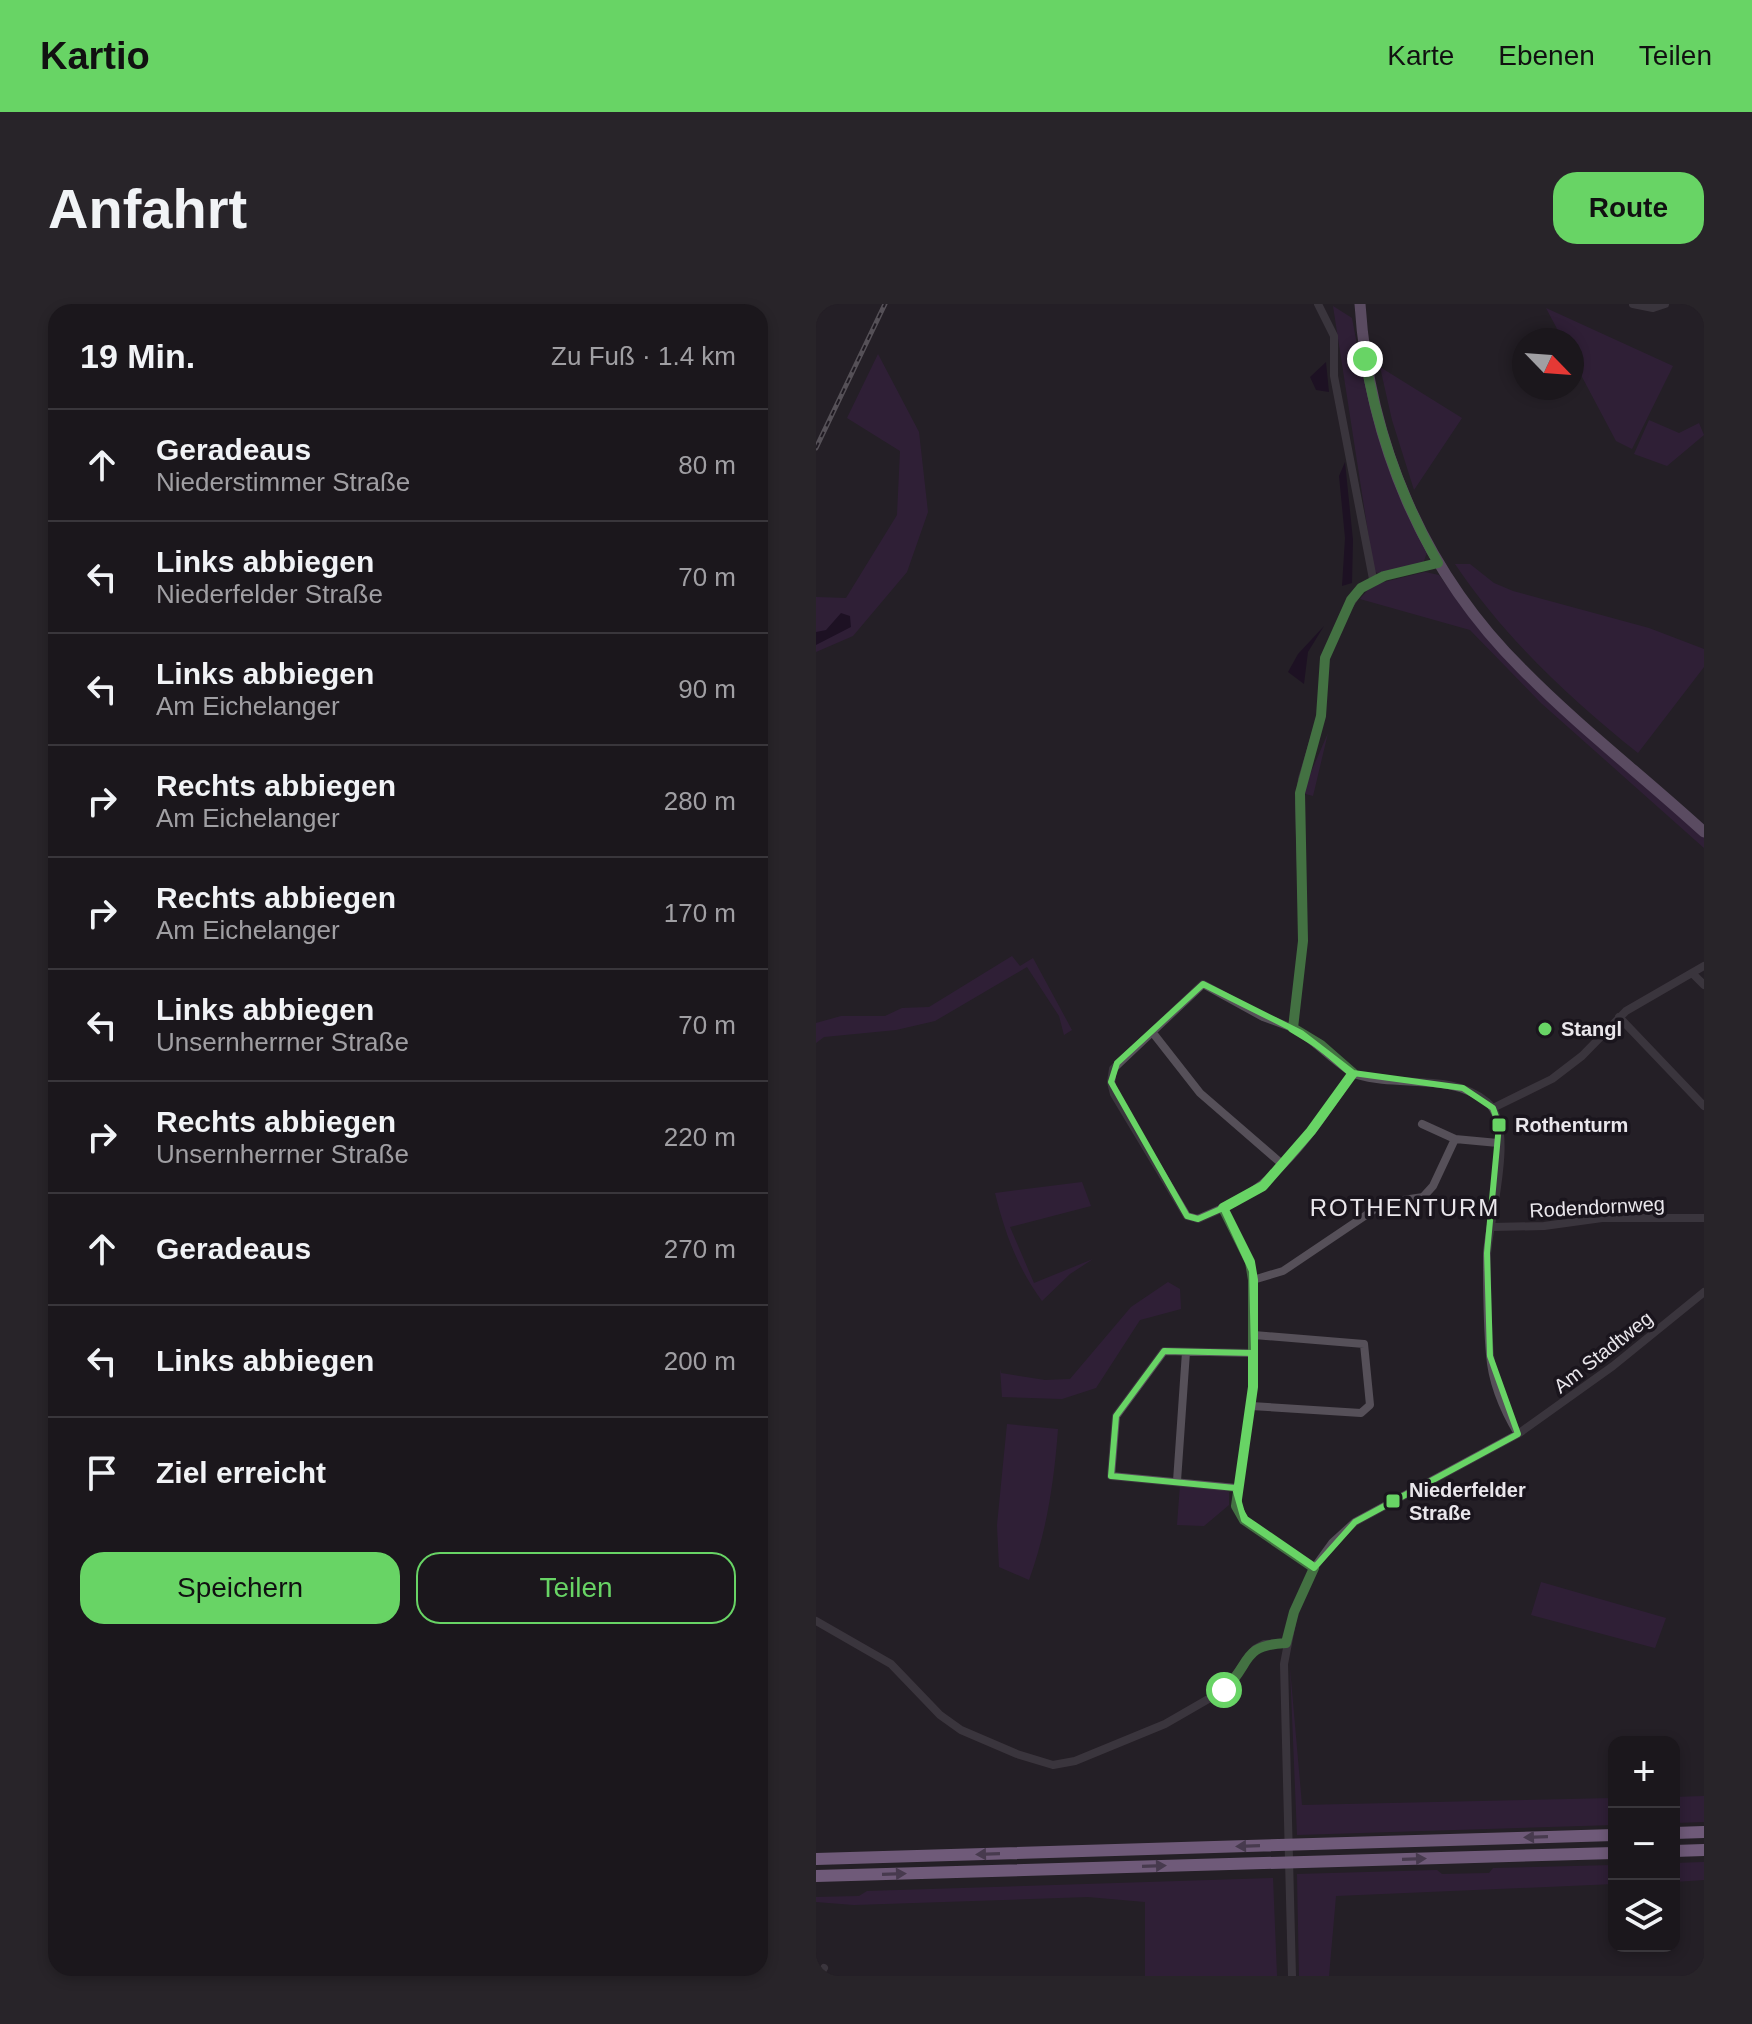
<!DOCTYPE html>
<html lang="de">
<head>
<meta charset="utf-8">
<style>
  :root { --surface:#1b171c; --page:#282429; --text:#f1f3f6; --muted:#a09fa3; --line:#39363b; --accent:#68d465 }
  body { margin:0; font-family:Arial,sans-serif; background:var(--page); color:var(--text) }
  .controls { position:absolute; right:24px; bottom:24px; display:grid; overflow:hidden; border-radius:16px; box-shadow:0 4px 12px #0003 }
  .controls button { width:72px; height:72px; display:grid; place-items:center; padding:0; border:0; border-bottom:2px solid var(--line); background:var(--surface); color:var(--text); font:40px sans-serif }
  .compass { position:absolute; left:696px; top:24px; width:72px; height:72px; border-radius:50%; background:var(--surface); box-shadow:0 4px 12px #0003; rotate:115deg }
  .stop { position:absolute; width:24px; height:24px; margin:-18px; border:6px solid #68d465; border-radius:50%; background:#fff }
  .stop.end { background:#68d465; border-color:#fff; box-shadow:0 2px 8px #0008 }
  .list { margin:0; padding:0; list-style:none }
  h2 { display:flex; justify-content:space-between; align-items:center; height:104px; margin:0; padding:0 32px; font-size:34px }
  h2 small { font-size:26px; font-weight:400; color:var(--muted) }
  .list li { display:grid; grid-template-columns:52px 1fr auto; gap:24px; align-items:center; box-sizing:border-box; height:112px; padding:0 32px; border-top:2px solid var(--line) }
  .list b { display:block; font-size:30px; white-space:nowrap }
  .list p { margin:0; font-size:26px; white-space:nowrap; color:var(--muted) }
  .list em { font-size:26px; font-style:normal; color:var(--muted) }
  .actions { display:flex; gap:16px; padding:24px 32px }
  .actions a { flex:1; padding:18px 0; border:2px solid var(--accent); border-radius:24px; text-align:center; font-size:28px; color:var(--accent) }
  .actions .main { background:var(--accent); color:#111 }
  .icon { flex:none; width:44px; height:44px; fill:none; stroke:currentColor; stroke-width:2; stroke-linecap:round; stroke-linejoin:round }
  .map { position:relative; flex:none; width:888px; height:1672px; overflow:hidden; border-radius:24px }
  header { display:flex; align-items:center; gap:48px; box-sizing:border-box; height:112px; padding:0 40px; background:var(--accent); color:#111 }
  header strong { font-size:38px }
  nav { display:flex; gap:44px; margin-inline-start:auto; font-size:28px }
  .intro { display:flex; align-items:center; justify-content:space-between; box-sizing:border-box; height:192px; padding:0 48px }
  h1 { margin:0; font-size:56px }
  .button { padding:20px 36px; border-radius:24px; background:var(--accent); color:#111; font-size:28px; font-weight:700 }
  main { display:flex; gap:48px; padding:0 48px }
  aside { flex:1; background:var(--surface); border-radius:24px; box-shadow:0 4px 12px #0003 }
  .map>svg:first-child { display:block }
</style>
</head>
<body>
<header>
<strong>Kartio</strong>
<nav><a>Karte</a><a>Ebenen</a><a>Teilen</a></nav>
</header>
<div class="intro"><h1>Anfahrt</h1><a class="button">Route</a></div>
<main>
<aside>
<h2>19 Min.<small>Zu Fuß · 1.4 km</small></h2>
<ul class="list">
<li><svg class="icon" aria-label="ahead" viewBox="0 0 24 24"><path d="M12 20V5M6 11l6-6 6 6"/></svg><div><b>Geradeaus</b><p>Niederstimmer Straße</p></div><em>80 m</em></li>
<li><svg class="icon" aria-label="left" viewBox="0 0 24 24"><path d="M17 20v-9H6M10 6l-5 5 5 5"/></svg><div><b>Links abbiegen</b><p>Niederfelder Straße</p></div><em>70 m</em></li>
<li><svg class="icon" aria-label="left" viewBox="0 0 24 24"><path d="M17 20v-9H6M10 6l-5 5 5 5"/></svg><div><b>Links abbiegen</b><p>Am Eichelanger</p></div><em>90 m</em></li>
<li><svg class="icon" aria-label="right" viewBox="0 0 24 24"><path d="M7 20v-9h11M14 6l5 5-5 5"/></svg><div><b>Rechts abbiegen</b><p>Am Eichelanger</p></div><em>280 m</em></li>
<li><svg class="icon" aria-label="right" viewBox="0 0 24 24"><path d="M7 20v-9h11M14 6l5 5-5 5"/></svg><div><b>Rechts abbiegen</b><p>Am Eichelanger</p></div><em>170 m</em></li>
<li><svg class="icon" aria-label="left" viewBox="0 0 24 24"><path d="M17 20v-9H6M10 6l-5 5 5 5"/></svg><div><b>Links abbiegen</b><p>Unsernherrner Straße</p></div><em>70 m</em></li>
<li><svg class="icon" aria-label="right" viewBox="0 0 24 24"><path d="M7 20v-9h11M14 6l5 5-5 5"/></svg><div><b>Rechts abbiegen</b><p>Unsernherrner Straße</p></div><em>220 m</em></li>
<li><svg class="icon" aria-label="ahead" viewBox="0 0 24 24"><path d="M12 20V5M6 11l6-6 6 6"/></svg><div><b>Geradeaus</b></div><em>270 m</em></li>
<li><svg class="icon" aria-label="left" viewBox="0 0 24 24"><path d="M17 20v-9H6M10 6l-5 5 5 5"/></svg><div><b>Links abbiegen</b></div><em>200 m</em></li>
<li><svg class="icon" aria-label="arrive" viewBox="0 0 24 24"><path d="M6 21V4h12l-3 4 3 4H6"/></svg><div><b>Ziel erreicht</b></div></li>
</ul>
<div class="actions"><a class="main">Speichern</a><a>Teilen</a></div>
</aside>
<div class="map">
<svg width="888" height="1672" viewBox="0 0 888 1672">
  <rect width="100%" height="100%" fill="#241f26"/>
  <path fill="#3d1f4b" d="M517,2L536,14C552,103 569,167 611,248L607,260L562,269L558,267Z
    M730,4L857,62L816,145L800,137L756,54V36H747Z
    M62,50L103,128L112,208L91,268L37,332L0,348V293L30,294L81,211L84,147L31,114Z
    M564,63L646,114L598,186L576,116Z
    M833,116L863,129L883,119L888,131L851,162L818,150Z
    M639,260H654L678,279L697,287L833,324L888,345V363L822,449C753,394 689,334 639,260Z
    M609,268L623,271L662,324L888,533V544L725,399L654,326L544,295L556,281Z
    M512,429L497,492L486,489Z
    M196,652L204,662L217,654L256,726L248,731L243,712L211,663L119,717L80,726L8,733L0,739V719L25,712H69L86,704L113,703Z
    M266,878L275,902L194,923L218,979L277,955L254,970L226,997C201,963 189,929 179,889Z
    M352,978L364,985L365,1005L324,1016L280,1084L246,1095L186,1093L184,1064L185,1069L229,1076L254,1075L315,1003Z
    M191,1120L242,1125C238,1178 231,1226 213,1276L183,1263L181,1221Z
    M364,1181L402,1184L413,1188V1201L388,1222L361,1221Z
    M725,1278L850,1314L839,1344L715,1311Z
    M474,1364L486,1501L798,1494V1521L481,1531Z
    M888,1492V1518L858,1519V1493Z
    M888,1558V1576L858,1578V1559Z
    M798,1561V1580L520,1592L513,1672H483L481,1570L621,1566L626,1570L673,1569L677,1564Z
    M457,1574L461,1672H329V1598L272,1593L38,1601L0,1598V1593L43,1592L51,1587Z"/>
  <path fill="#150021" d="M510,58L513,88L500,86L494,73Z
    M529,158L537,236L536,279L526,282L529,234L523,172Z
    M25,309L34,312L35,323L0,341V328L10,326Z
    M508,322L492,348L488,380L472,368L482,350Z"/>
  <g fill="none" stroke-linecap="round" stroke-linejoin="round">
    <path stroke="#565059" stroke-width="8" d="M502,0L518,32V72L557,275
      M817,0L837,4L849,0
      M622,259L568,272L545,284L529,308L509,354L505,412L486,475L483,499L487,637L477,724C496,734 528,767 541,771C583,784 634,768 671,798C701,822 672,918 671,952C671,984 671,1019 674,1050C676,1079 687,1105 702,1130
      M877,670L888,681
      M803,713L888,802
      M337,729L384,789L466,860
      M677,804L736,775L766,752L810,707L888,662
      M606,820L639,835
      M407,904L382,915L371,912L298,790L295,778L297,765L387,680L447,713L477,724
      M676,923L728,922L786,914H888
      M437,976L467,967L568,899L607,893L617,882L639,835L682,839
      M435,1102L545,1109L554,1101L548,1040L438,1031
      M361,1177L370,1048
      M420,1184L295,1172L300,1112L348,1047L438,1049
      M498,1264L428,1216L420,1202L437,1083V976L434,958L407,904C464,879 503,820 537,769
      M0,1317L75,1360L124,1411L145,1426L201,1450L237,1461L259,1457L349,1420L408,1386L439,1345L448,1340L470,1339
      M3,1672L8,1664
      M476,1672L468,1360L478,1308L498,1264L516,1239L539,1218L702,1130L797,1062L888,988"/>
    <path stroke="#9c82a9" stroke-width="11" d="M544,0C553,138 607,267 706,365C763,423 828,473 888,528"/>
    <path stroke="#caa3de" stroke-width="12" d="M858,1529L888,1528
      M858,1547L888,1546
      M0,1555L798,1531
      M0,1572L798,1549"/>
    <g stroke="#918d93" stroke-width="5">
      <path id="rail" d="M0,144L69,0"/>
    </g>
    <use href="#rail" stroke="#1a151d" stroke-width="2" stroke-dasharray="6" stroke-linecap="butt"/>
  </g>
  <defs><path id="oneway-solid" d="M-6-.8H1V-3.2L6.5 0L1 3.2V.8H-6Z" transform="scale(2)"/></defs>
  <g fill="#725c7e">
    <use href="#oneway-solid" transform="translate(720 1533) rotate(178)"/>
    <use href="#oneway-solid" transform="translate(432 1542) rotate(178)"/>
    <use href="#oneway-solid" transform="translate(172 1550) rotate(178)"/>
    <use href="#oneway-solid" transform="translate(598 1555) rotate(-2)"/>
    <use href="#oneway-solid" transform="translate(338 1562) rotate(-2)"/>
    <use href="#oneway-solid" transform="translate(78 1570) rotate(-2)"/>
  </g>
  <g fill="none" stroke-linecap="round" stroke-linejoin="round">
    <path stroke="#68d465" stroke-width="10" d="M408,1386C436,1360 424,1341 470,1339L478,1308L498,1264L428,1216L420,1202L437,1083V976L434,958L407,904L447,882L495,827L537,769L505,741L477,724L487,637L484,489L505,412L509,354L535,296L545,284L568,272L622,259C585,194 562,128 549,55"/>
  </g>
  <path d="M0 0H888V1672H0ZM387,680L485,729L537,769L647,784L677,804L683,821L671,949L674,1052L702,1130L539,1218L498,1264L428,1216L419,1184L295,1172L300,1112L348,1047L438,1049L436,967L407,904L382,915L371,912L295,778L301,759Z" fill="#241f26" fill-opacity=".55" fill-rule="evenodd"/>
  <path fill="none" stroke="#68d465" stroke-width="6" stroke-linejoin="round" d="M387,680L485,729L537,769L647,784L677,804L683,821L671,949L674,1052L702,1130L539,1218L498,1264L428,1216L419,1184L295,1172L300,1112L348,1047L438,1049L436,967L407,904L382,915L371,912L295,778L301,759Z"/>
  <g fill="#68d465" stroke="#1a151d" stroke-width="3">
    <circle cx="729" cy="725" r="8"/>
    <rect x="675" y="813" width="16" height="16" rx="4"/>
    <rect x="569" y="1189" width="16" height="16" rx="4"/>
  </g>
  <g text-anchor="middle" dominant-baseline="central" stroke-width="7" stroke-linejoin="round" paint-order="stroke">
    <g font-size="20" font-weight="bold" fill="#e9e6eb" stroke="#1a151d" text-anchor="start">
      <text x="745" y="725">Stangl</text>
      <text x="699" y="821">Rothenturm</text>
      <text x="593" y="1186">Niederfelder<tspan x="593" dy="23">Straße</tspan></text>
    </g>
    <g font-size="20" fill="#e9e6eb" stroke="#1a151d">
      <text transform="translate(781 903) rotate(-3)">Rodendornweg</text>
      <text transform="translate(787 1048) rotate(-38)">Am Stadtweg</text>
    </g>
    <g font-size="24" letter-spacing="2" fill="#e9e6eb" stroke="#1a151d">
      <text x="589" y="903">ROTHENTURM</text>
    </g>
  </g>
</svg>
<div class="controls">
<button>+</button>
<button>−</button>
<button><svg class="icon" aria-label="layers" viewBox="0 0 24 24"><path d="M12 4l9 5-9 5-9-5zM3 14l9 5 9-5"/></svg></button>
</div>
<svg class="compass" viewBox="-18 -18 36 36"><path d="M0-13l5 13h-10z" fill="#e53935"/><path d="M0 13l5-13h-10z" fill="#a09fa3"/></svg>
<div class="stop" style="left:408px;top:1386px"></div>
<div class="stop end" style="left:549px;top:55px"></div>
</div>
</main>
</body>
</html>
